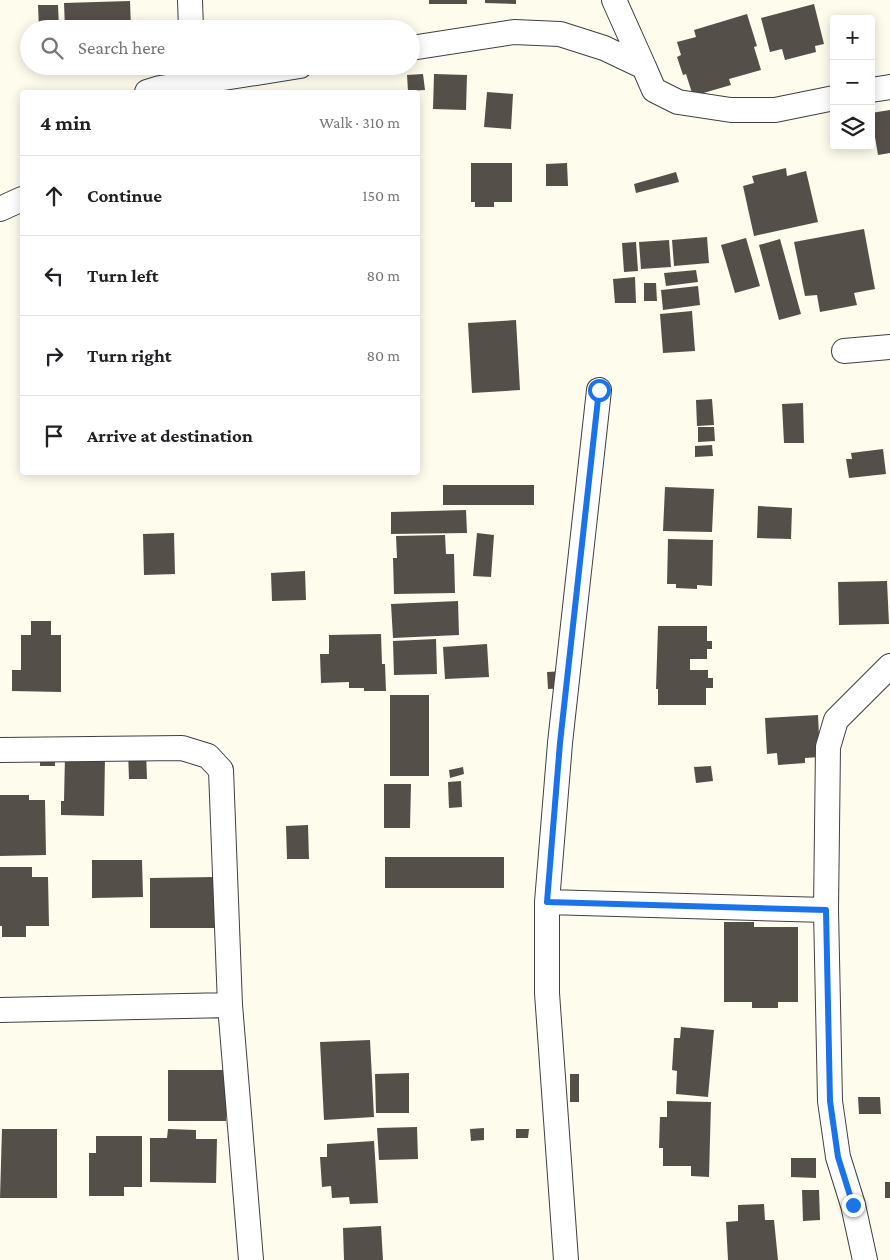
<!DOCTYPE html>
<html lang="en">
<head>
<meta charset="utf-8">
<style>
  :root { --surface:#fff; --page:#f6f6f6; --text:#202124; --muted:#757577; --line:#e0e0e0 }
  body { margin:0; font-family:"Crimson Pro",serif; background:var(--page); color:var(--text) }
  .controls { position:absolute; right:15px; top:15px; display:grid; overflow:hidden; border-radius:5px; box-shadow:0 2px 12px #0003 }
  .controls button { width:45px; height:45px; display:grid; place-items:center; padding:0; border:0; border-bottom:1px solid var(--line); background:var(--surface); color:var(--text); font:25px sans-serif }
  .stop { position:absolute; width:15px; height:15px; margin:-11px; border:4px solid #1a73e8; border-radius:50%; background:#fff }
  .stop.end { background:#1a73e8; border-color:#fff; box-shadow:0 1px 5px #0008 }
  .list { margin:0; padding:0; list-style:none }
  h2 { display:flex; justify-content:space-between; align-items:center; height:65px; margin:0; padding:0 20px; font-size:21px }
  h2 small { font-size:16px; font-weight:400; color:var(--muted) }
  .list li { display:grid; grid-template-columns:32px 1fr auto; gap:15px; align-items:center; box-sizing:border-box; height:80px; padding:0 20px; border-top:1px solid var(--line) }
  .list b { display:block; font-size:19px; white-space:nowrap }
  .list em { font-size:16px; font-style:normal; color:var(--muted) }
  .icon { flex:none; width:28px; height:28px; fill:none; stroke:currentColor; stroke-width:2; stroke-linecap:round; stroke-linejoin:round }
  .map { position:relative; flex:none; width:890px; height:1260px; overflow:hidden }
  .search { position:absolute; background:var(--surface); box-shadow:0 2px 12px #0003; left:20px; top:20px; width:400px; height:55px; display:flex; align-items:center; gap:12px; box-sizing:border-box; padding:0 18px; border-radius:28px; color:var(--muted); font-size:19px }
  .panel { position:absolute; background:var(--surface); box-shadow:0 2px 12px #0003; left:20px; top:90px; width:400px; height:385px; border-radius:5px }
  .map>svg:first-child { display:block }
</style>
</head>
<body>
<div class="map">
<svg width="890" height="1260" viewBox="0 0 890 1260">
  <rect width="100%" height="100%" fill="#fefced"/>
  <path fill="#554f4a" d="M429,0H467V4H429Z
    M485,0H516V4L485,3Z
    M130,1L131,29H65L64,3Z
    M814,4L824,44L815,46L816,52L785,60L782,49L770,52L761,18Z
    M38,5H58L59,29H39Z
    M747,14L757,46L754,47L761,70L729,79L731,85L693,96L686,74L683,75L677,57L681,55L677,42L696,37L694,30Z
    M423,74L425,90L408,91L407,75Z
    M434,74L467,75L466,110L433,109Z
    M487,92L513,94L511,129L484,127Z
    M890,110V153L878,155L871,113Z
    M471,163H512V202H494V207H475V202H471Z
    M567,163L568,186H546V164Z
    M786,168L787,176L806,171L818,222L754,236L743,186L754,183L752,176Z
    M676,172L679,182L636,193L634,184Z
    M864,229L875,289L854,293L857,305L820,312L817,295L805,296L794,242Z
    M707,237L709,263L674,266L672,240Z
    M746,238L760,286L735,293L721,245Z
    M780,239L801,314L779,320L759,245Z
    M669,240L671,267L641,269L639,242Z
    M636,242L638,271L624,272L622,243Z
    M696,270L698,282L666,286L664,273Z
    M635,277L636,303H615L613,279Z
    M644,283H656L657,301H644Z
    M698,286L700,305L663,310L661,290Z
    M692,311L695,351L663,353L660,314Z
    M516,320L520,390L472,393L468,323Z
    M712,399L714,425L697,426L696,400Z
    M803,403L804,443H784L782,404Z
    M698,427H714L715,441L698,442Z
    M712,445L713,456L695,457V446Z
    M883,449L886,474L849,478L846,459H852L851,453Z
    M443,485H534V505H443Z
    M665,487L714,489L712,532L663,531Z
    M758,506L792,508L791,539L757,538Z
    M466,510L467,533L391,534V512Z
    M174,533L175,574L144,575L143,534Z
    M477,533L494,535L491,577L473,576Z
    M445,535L446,554H454L455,593L394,594L393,558H397L396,536Z
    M668,539L713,540L712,586L697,585V589L676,588V584H667Z
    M305,571L306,600L272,601L271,573Z
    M887,581L889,624L839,625L838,582Z
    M458,601L459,635L393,638L391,604Z
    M31,621H51V635H61V692L12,691V670H21V635H31Z
    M658,626H707V641H712V649H707V659H690V670H708V678H713V688H706V705H658V689H656Z
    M381,634L382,664H385L386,691H364V688H349V682L321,683L320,654H329V635Z
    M436,639L437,674L394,675L393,641Z
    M487,644L489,677L445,679L443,647Z
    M565,671L566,688L548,689L547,672Z
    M390,695H429V776H390Z
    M818,715L820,757L805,758V763L778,765L777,753L767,754L765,718Z
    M40,751H55V766H40Z
    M128,751H146L147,779H129Z
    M65,756L105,757L104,816L61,815V801H64Z
    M711,766L713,781L696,783L694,767Z
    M463,767L464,774L450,778L449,770Z
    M461,781L462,807L449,808L448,782Z
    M384,784H411L410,828H384Z
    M0,795H29V800H45L46,855L0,856Z
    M308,825L309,859H287L286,826Z
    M385,857H504V888H385Z
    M92,860H142L143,897L92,898Z
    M0,867H32V877H48L49,926H26V937H2V926H0Z
    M215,877V928H150V878Z
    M724,922H754V927H798V1002H778V1008H752V1002H724Z
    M681,1027L714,1030L708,1097L676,1094L677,1071L672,1070L674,1038H680Z
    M370,1040L374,1117L324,1120L320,1042Z
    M168,1070H226V1121H168Z
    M409,1073V1113H376L375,1074Z
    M570,1074H579V1102H570Z
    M858,1097H880L881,1114H859Z
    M667,1101L711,1102L709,1177L691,1176V1166H663V1148H659L660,1117H667Z
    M417,1127L418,1159L379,1160L377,1128Z
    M484,1128V1140L471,1141L470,1129Z
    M2,1129H57V1198H0Z
    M168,1129L196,1130V1139H217L216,1183L150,1182V1138H167Z
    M516,1129H529L528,1138H516Z
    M96,1136H142V1187H124V1196H89V1153H96Z
    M374,1141L378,1203L350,1204L349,1197L332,1198L331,1186L322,1187L320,1157H327V1144Z
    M791,1158H816V1178L791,1177Z
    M885,1182H890V1198H885Z
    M802,1190H819L820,1220L803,1221Z
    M764,1204L765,1220H774L778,1260H728L726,1222L738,1221V1205Z
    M381,1226L383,1260H344L343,1228Z"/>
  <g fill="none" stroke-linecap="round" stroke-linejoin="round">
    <g stroke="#404040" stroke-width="26">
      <path id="minor" d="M190,0L191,29
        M614,0L644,67
        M411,48L514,32L560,34L604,48L644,67L654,90L678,102L731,110H775L834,98
        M871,90L890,87
        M147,92L160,88L300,66
        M0,209L22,199
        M844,351L890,347
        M0,750L182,748L208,756L221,770L230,1005L251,1260
        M547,902L826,910
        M0,1010L230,1005
        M566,1260L547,993V902L560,743L599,390
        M865,1260L853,1205L838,1157L830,1101L826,910L828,747L836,720L890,666"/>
    </g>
    <use href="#minor" stroke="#fff" stroke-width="24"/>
  </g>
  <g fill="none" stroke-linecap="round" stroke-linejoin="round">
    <path stroke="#1a73e8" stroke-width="6" d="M599,390L560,743L547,902L826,910L830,1101L838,1157L853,1205"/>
  </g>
</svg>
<div class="controls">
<button>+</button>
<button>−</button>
<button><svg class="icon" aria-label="layers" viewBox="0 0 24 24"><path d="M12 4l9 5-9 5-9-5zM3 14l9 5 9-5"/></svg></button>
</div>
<div class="stop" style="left:599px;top:390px"></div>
<div class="stop end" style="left:853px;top:1205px"></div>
<div class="search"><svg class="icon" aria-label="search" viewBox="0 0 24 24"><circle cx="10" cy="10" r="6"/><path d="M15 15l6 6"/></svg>Search here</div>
<section class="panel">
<h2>4 min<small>Walk · 310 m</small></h2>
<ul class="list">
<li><svg class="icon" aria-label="ahead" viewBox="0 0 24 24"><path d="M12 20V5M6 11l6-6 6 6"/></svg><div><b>Continue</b></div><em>150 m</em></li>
<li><svg class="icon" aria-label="left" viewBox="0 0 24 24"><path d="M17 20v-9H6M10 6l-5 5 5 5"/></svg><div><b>Turn left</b></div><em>80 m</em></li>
<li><svg class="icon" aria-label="right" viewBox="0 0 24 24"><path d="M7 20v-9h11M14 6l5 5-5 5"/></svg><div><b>Turn right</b></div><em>80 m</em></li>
<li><svg class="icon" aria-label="arrive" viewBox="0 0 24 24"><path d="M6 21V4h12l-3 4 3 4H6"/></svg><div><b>Arrive at destination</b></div></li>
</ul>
</section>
</div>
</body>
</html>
